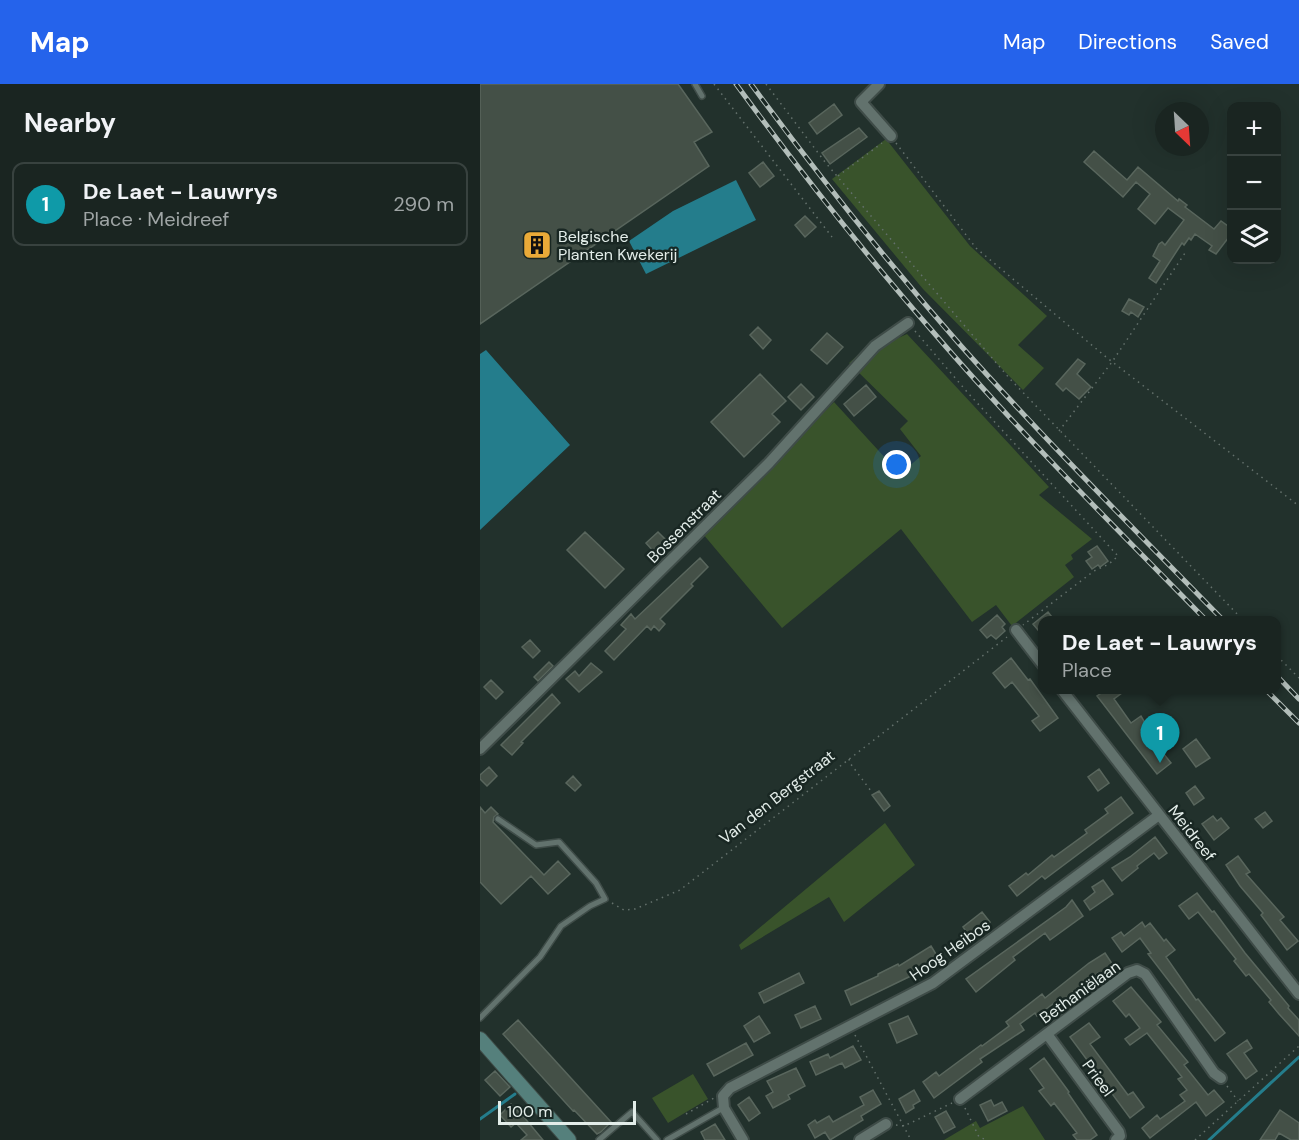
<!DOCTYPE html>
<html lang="en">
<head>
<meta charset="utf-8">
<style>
  :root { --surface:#1a2521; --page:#27312e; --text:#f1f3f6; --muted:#9fa5a5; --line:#38423f; --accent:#2563eb }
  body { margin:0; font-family:"DM Sans",sans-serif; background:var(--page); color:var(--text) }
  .controls { position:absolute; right:18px; top:18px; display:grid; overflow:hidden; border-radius:12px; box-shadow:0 6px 24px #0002 }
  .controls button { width:54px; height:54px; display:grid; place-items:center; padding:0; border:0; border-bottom:2px solid var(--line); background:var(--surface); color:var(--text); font:30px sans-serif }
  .compass { position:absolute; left:675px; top:18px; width:54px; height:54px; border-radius:50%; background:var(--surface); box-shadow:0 6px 24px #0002; rotate:155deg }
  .scale { position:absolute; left:18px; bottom:15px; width:138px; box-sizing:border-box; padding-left:6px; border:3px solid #e3ede9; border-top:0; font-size:16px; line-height:21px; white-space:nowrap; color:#e3ede9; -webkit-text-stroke:4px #192723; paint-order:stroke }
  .you { position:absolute; left:417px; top:381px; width:21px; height:21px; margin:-15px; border:4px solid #fff; border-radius:50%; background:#1a73e8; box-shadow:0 0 0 9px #1a73e833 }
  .badge { display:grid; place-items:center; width:39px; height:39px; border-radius:50%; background:var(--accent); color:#fff; font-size:20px; font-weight:700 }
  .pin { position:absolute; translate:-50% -50px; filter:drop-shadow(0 2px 3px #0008) }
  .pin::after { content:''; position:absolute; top:32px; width:21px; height:18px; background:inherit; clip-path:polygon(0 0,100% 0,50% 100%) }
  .popup { position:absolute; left:558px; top:532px; width:243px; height:78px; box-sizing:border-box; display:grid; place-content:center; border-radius:12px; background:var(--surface); filter:drop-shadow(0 2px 4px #0005); font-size:20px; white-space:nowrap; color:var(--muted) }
  .popup b { font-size:22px; color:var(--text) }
  .popup::after { content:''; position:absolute; left:50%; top:100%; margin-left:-12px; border:12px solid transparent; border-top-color:var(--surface) }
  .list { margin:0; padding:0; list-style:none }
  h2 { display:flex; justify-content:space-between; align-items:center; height:78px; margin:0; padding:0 24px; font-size:26px }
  h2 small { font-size:20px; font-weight:400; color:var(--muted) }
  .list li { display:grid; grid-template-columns:39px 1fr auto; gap:18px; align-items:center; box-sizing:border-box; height:84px; margin:0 12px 12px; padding:0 12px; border:2px solid var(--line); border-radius:12px }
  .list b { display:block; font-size:22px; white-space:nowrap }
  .list p { margin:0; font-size:20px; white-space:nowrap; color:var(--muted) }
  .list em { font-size:20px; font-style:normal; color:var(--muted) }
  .icon { flex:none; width:33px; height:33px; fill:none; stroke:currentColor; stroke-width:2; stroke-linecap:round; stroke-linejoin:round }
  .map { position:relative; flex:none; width:819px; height:1056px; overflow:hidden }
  header { display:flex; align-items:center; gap:36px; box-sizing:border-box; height:84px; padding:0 30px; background:var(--accent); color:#fff }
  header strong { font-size:28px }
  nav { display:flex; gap:33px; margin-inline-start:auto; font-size:21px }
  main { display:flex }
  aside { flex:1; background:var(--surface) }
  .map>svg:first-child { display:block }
</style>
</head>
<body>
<header>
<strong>Map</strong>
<nav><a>Map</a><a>Directions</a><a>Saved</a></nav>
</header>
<main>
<aside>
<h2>Nearby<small></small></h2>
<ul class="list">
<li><span class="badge" style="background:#0f9aa8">1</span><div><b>De Laet - Lauwrys</b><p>Place · Meidreef</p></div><em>290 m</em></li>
</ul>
</aside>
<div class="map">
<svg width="819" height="1056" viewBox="0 0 819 1056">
  <rect width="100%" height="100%" fill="#22312c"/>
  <path fill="#39532b" d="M406,55L490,162L567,232L538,261L564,284L543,306L443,205L352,95Z
    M402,249L409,258L427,250L569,403L559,411L612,455L591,471L593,475L585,481L594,493L532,542L516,521L492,538L421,445L302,544L223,450L354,318L420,390L441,372L420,345L428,337L369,279Z
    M405,739L435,781L364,838L349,813L261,866L259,861Z
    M213,990L228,1015L188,1039L172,1014Z
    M543,1022L565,1056H464L496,1037L500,1044Z"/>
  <path fill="#247d8c" d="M256,96L276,136L166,190L149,157L193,127Z
    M6,266L90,361L0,446V270Z"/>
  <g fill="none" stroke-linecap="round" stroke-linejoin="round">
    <path stroke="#247d8c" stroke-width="3" d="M0,1035L35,1010
      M729,1056L819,973"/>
  </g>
  <path fill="#445047" stroke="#59665d" stroke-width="1.5" d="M0,0H198L232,48L214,58L229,82L0,240Z
    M354,20L362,31L337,50L329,39Z
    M379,44L387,53L350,80L342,69Z
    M614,67L647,96L658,83L698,117L699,115L707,121L705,123L734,145L741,137L752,145V149L736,170L729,166L732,162L715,150L711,156L709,154L704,161L702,159L676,199L669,194L680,177L673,172L679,160L682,158L685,161L704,136L688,124L675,140L658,125L670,110L656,98L643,113L604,78Z
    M283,78L294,92L280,103L269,89Z
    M325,132L336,143L325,153L315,141Z
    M649,215L664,223L658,233L651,228L649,231L642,227Z
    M278,243L291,256L283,265L270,251Z
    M347,249L363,263L347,280L331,266Z
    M598,275L605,280L597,290L611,303L599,315L586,304L583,307L576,300Z
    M280,290L306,317L292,330L300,338L264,373L231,338Z
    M321,300L334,313L321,326L308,313Z
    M386,301L396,313L374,332L364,320Z
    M105,448L144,485L125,504L87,466Z
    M178,448L187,457L174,468L166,459Z
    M617,462L628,477L620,483L618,481L612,485L606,477L612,473L608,468Z
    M220,474L228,483L211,500L213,502L180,535L185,540L179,547L174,542L171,546L167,542L134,576L125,567L146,545L141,541L151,530L155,535Z
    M568,528L575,537H563V552L553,540Z
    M517,531L525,540L522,543L525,547L516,555L511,551L507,554L500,546Z
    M50,556L60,567L53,574L42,563Z
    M531,574L548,596L550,595L578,634L560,647L552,637L559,632L532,598L525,604L513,589Z
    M69,578L73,582L58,597L54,593Z
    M111,579L122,588L99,608L86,595L95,587L99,592Z
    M11,596L23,608L16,615L4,603Z
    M626,606H646L634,615L651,639L661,632L667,642L661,646L679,672L683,669L691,679L677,690L617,612Z
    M72,610L80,619L41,658L43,659L32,671L21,661Z
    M716,655L730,674L716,683L703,665Z
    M9,683L17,692L7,702L0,695V691Z
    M619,685L629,699L618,707L608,693Z
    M93,692L101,701L95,707L86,699Z
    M715,702L724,714L714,721L706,709Z
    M399,707L410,722L404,727L392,711Z
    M641,713L653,729L565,795L562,792L537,812L529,802L546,789L548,791L572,771L574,773L607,749L605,746L628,729L625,725Z
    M0,723L5,729L11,723L18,730L14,733L13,738L64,791L78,777L90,790L68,810L51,792L21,820L0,798Z
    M785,728L792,737L783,744L775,735Z
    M733,732L737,737L741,734L749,744L734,756L722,740Z
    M675,753L687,769L679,775L674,769L657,782L658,784L642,797L632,784L650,773Z
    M758,772L770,788L766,790L804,833L800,836L818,857L807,866L781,831L783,829L760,802L746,781Z
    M623,796L633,810L610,826L604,817L615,808L612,803Z
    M717,809L732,828L734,827L765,869L809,922L808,924L819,936V952L799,930L789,918L791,916L769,890L766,892L754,877L756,875L718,828L709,835L699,822Z
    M592,816L603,832L570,856L565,849L533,873L535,876L496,908L486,895L586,823Z
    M502,828L510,838L490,853L483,843Z
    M662,838L665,843L670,839L684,857L686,855L695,866L686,873L716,916L718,915L745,949L735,957L668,870L671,869L660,854L642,868L632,854L641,848L644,852Z
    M451,862L459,875L435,890L371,921L365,907L398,892V890L418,880L419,882Z
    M625,869L633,881L619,891L618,889L593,908L594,910L581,920L578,916L557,932L555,929L540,940L544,946L500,975L502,978L454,1014L443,998L456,988L459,992L501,961L502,962L529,942L526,938L562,910L565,914L609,879Z
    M319,889L324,899L284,919L279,909Z
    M651,903L681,938L677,941L708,978L704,981L728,1011L734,1006L744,1018L726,1032L716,1018L670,1054L662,1044L677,1031L680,1035L705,1017L700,1011L707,1006L698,995L702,993L667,949L650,961L645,955L660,944L649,930L646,933L633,917Z
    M335,922L341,935L321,944L315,931Z
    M279,932L290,949L274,958L264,942Z
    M428,932L437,950L417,959L409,940Z
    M38,936L131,1038L121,1048L117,1050L94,1026L93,1027L23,950Z
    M609,939L620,953L610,960L648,1011L653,1008L664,1023L650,1034L590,953Z
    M767,956L772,964L764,969L777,987L766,995L747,970Z
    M266,959L273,971L234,992L227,980Z
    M373,962L381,976L365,984L362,979L336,991L330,978L348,970L350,974Z
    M564,974L589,1008L588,1009L617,1051L610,1056H597L593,1051L597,1049L574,1019L571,1022L559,1007L564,1004L550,985Z
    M316,984L325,1002L308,1011L310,1015L293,1024L286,1012L293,1008L287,997Z
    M15,987L30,1003L20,1012L5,996Z
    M393,1006L401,1020L381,1032L383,1036L350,1056L345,1048L335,1054L328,1041L335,1036L337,1039L349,1032L353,1038L384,1021L380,1013Z
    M434,1006L440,1017L433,1021L434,1024L426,1029L419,1015Z
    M269,1013L280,1029L269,1037L258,1021Z
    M511,1016L514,1022L522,1018L527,1027L508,1037L500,1021Z
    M31,1020L43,1032L63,1056H41L47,1051L36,1039L31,1043L20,1031Z
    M800,1026L819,1039V1056H811L799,1049L795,1056H780Z
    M466,1027L475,1043L464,1049L455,1033Z
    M235,1040L245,1056H225L221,1048Z"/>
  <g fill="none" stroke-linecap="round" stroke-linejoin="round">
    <g stroke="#3f4c48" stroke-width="8">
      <path id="lane" d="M215,0L222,12
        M0,934L60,873L81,842L110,822L125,815L116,799L79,758L56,761L18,735
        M119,1056L152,1028L177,1056
        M187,1056L243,1024"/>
    </g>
    <g stroke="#3f4c48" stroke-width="14">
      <path id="street" d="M399,0L381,18L411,52
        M536,546L563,581
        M582,606L819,910
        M0,665L289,379L395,262L428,239
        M567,950L639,1048L640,1052L636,1056
        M480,1015L648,889L657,886L665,890L734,989L741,994
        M263,1056L244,1024L243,1012L250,1004L453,899L679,731
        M380,1056L406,1040"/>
    </g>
    <g stroke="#3f4c48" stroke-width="16">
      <path id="secondary" d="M0,955L89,1056"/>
    </g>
    <path stroke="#64716c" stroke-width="1.5" stroke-dasharray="1.5 4.5" stroke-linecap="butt" d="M234,0L352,153
      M286,0L345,78L530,295L763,536
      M416,59L496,164L626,273L819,422
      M358,92L402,59
      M435,247L488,309L638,472L629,480L614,487L543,541
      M579,347L632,278L705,169
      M797,572L819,594
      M369,675L370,679L391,707
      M132,819L144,826L155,825L200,806L527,553
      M375,951L431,1056
      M747,1002L758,1017
      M485,1024L499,1053L507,1056
      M206,1030L234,1014
      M416,1041L424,1042L472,1019
      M715,1056L819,962"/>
    <use href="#lane" stroke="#62726d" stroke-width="5"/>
    <use href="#street" stroke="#62726d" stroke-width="10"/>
    <use href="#secondary" stroke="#55807c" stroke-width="14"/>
    <g stroke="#b3beba" stroke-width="5">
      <path id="rail" d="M256,0C319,86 384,169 454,249C540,349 634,442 726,536
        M271,0C338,91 408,179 482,263C566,357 655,446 743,536
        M797,592L819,615
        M786,606L819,639"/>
    </g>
    <use href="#rail" stroke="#192723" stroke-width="3" stroke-dasharray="9" stroke-linecap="butt"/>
  </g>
  <defs>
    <g id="building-square" transform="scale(1.5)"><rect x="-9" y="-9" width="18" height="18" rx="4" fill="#eaaa38" stroke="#192723"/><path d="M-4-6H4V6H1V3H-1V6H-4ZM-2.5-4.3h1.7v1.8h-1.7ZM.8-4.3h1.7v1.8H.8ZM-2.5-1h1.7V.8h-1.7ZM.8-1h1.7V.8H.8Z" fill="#111"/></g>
  </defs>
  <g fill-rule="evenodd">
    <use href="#building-square" x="57" y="161"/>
  </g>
  <g text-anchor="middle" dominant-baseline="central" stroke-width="5" stroke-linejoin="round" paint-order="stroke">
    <g font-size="16" fill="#e3ede9" stroke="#192723" text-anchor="start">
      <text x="78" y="152">Belgische<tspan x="78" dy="18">Planten Kwekerij</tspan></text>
    </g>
    <g font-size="16" fill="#e3ede9" stroke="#192723">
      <text transform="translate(204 442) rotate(-45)">Bossenstraat</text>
      <text transform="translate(297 713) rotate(-38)">Van den Bergstraat</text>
      <text transform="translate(712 749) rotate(52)">Meidreef</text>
      <text transform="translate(470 866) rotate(-35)">Hoog Heibos</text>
      <text transform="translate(600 908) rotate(-36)">Bethaniëlaan</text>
      <text transform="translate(618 994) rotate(54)">Prieel</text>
    </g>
  </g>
</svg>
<div class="controls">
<button>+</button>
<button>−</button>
<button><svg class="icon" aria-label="layers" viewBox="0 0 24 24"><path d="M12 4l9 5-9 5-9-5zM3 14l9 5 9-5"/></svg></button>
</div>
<svg class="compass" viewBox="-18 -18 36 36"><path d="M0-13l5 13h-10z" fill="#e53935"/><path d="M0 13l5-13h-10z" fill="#9fa5a5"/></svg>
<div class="scale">100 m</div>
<div class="you"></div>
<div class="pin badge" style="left:680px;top:679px;background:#0f9aa8">1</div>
<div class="popup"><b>De Laet - Lauwrys</b>Place</div>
</div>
</main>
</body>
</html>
